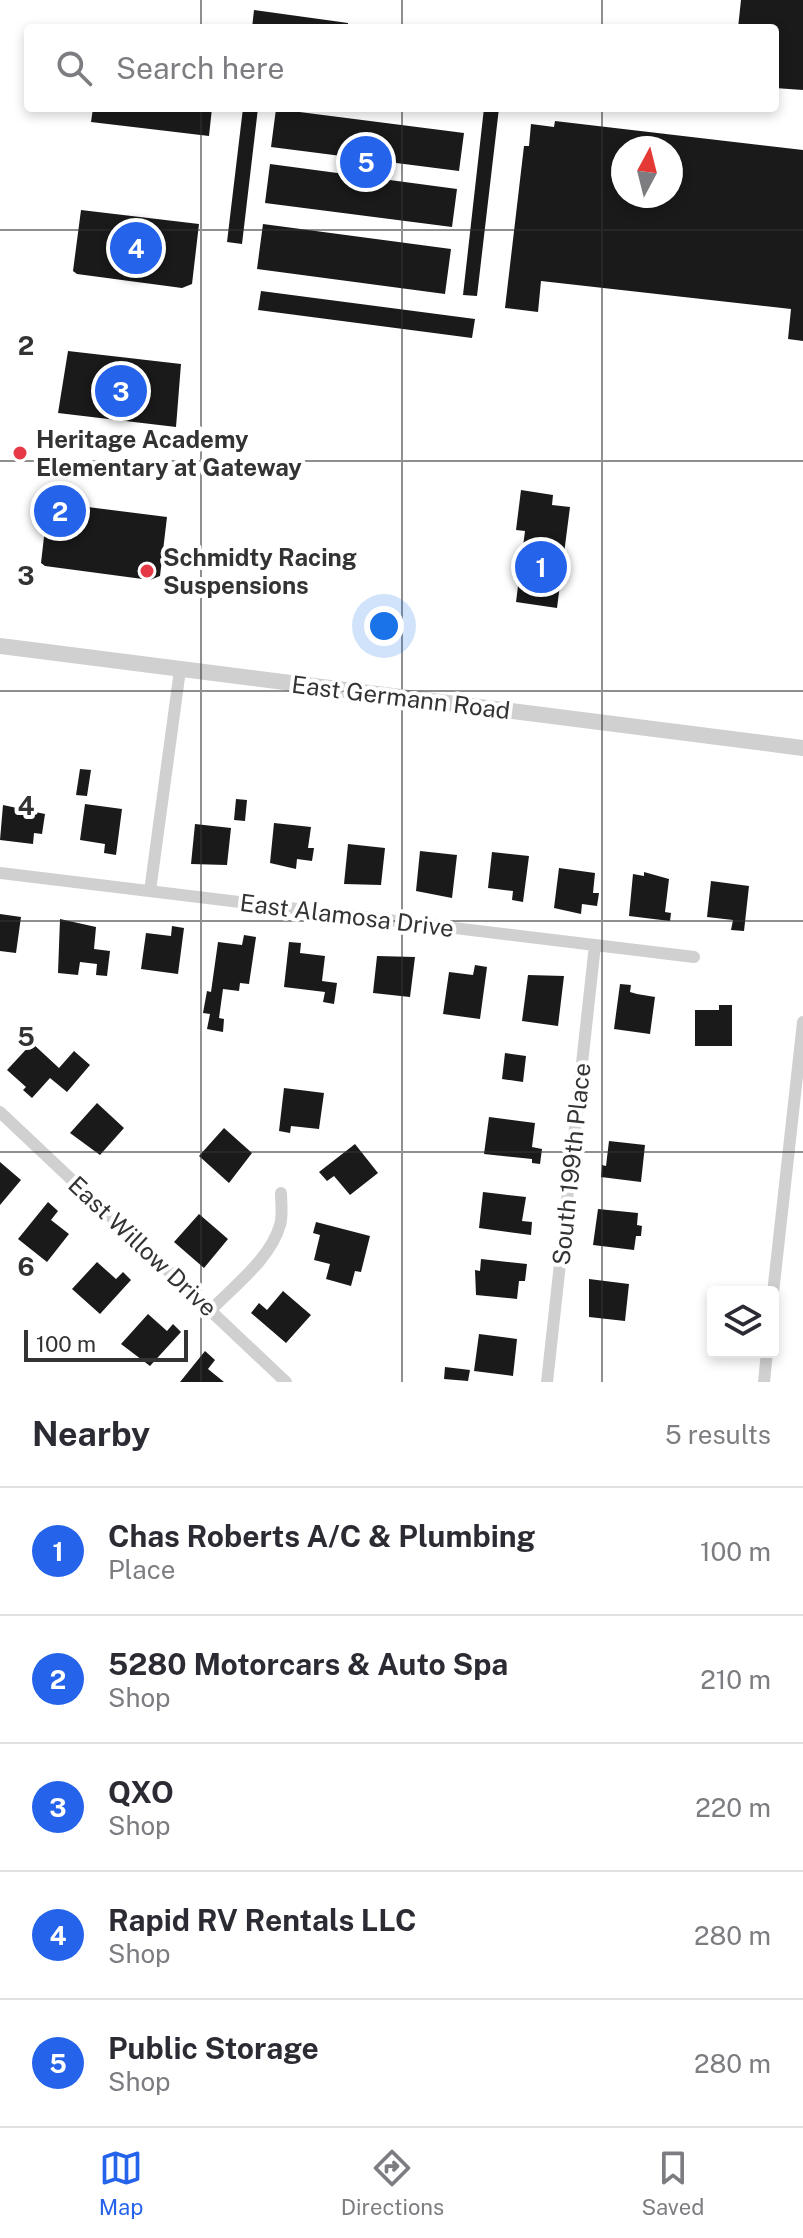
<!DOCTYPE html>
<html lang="en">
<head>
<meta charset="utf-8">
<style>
  :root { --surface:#fff; --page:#f2f2f3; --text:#2b2b33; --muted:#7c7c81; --line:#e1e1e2; --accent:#2563eb }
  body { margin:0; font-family:"Public Sans",sans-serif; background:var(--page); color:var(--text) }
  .controls { position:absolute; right:24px; bottom:24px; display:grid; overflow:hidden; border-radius:8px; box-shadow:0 4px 12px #0003 }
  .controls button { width:72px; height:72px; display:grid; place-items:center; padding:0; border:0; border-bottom:2px solid var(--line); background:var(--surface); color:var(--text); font:40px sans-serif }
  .compass { position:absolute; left:611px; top:136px; width:72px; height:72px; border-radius:50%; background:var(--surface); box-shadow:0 4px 12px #0003; rotate:7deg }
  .scale { position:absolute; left:24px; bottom:20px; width:164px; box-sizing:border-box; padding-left:8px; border:4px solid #333; border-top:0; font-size:22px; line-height:28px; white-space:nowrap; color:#333; -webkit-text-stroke:6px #fff; paint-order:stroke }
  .you { position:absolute; left:384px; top:626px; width:28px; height:28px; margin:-20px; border:6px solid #fff; border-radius:50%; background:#1a73e8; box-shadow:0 0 0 12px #1a73e833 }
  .badge { display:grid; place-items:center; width:52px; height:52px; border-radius:50%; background:var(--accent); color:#fff; font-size:26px; font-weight:700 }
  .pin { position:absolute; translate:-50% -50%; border:4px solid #fff; box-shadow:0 2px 8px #0006 }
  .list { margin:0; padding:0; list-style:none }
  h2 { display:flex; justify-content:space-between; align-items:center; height:104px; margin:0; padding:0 32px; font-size:34px }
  h2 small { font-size:26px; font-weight:400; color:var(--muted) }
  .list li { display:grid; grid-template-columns:52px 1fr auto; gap:24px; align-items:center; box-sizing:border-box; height:128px; padding:0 32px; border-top:2px solid var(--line) }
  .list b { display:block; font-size:30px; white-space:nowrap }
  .list p { margin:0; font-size:26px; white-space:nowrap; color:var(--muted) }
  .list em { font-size:26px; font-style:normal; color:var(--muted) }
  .icon { flex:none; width:44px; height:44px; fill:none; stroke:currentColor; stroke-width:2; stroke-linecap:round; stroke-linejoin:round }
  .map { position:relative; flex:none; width:803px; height:1382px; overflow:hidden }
  .search { position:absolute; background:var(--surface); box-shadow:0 4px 12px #0003; left:24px; right:24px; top:24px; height:88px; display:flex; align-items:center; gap:20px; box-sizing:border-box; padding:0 28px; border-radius:8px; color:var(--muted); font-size:30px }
  .sheet { height:744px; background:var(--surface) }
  nav { display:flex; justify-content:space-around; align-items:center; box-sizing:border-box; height:112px; border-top:2px solid var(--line); background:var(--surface); font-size:22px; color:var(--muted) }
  nav a { display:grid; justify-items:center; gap:4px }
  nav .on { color:var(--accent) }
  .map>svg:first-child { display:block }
</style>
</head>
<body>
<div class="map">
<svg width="803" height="1382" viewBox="0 0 803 1382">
  <rect width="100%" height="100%" fill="#fff"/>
  <path fill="#1a1a1a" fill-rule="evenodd" d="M741,0H803V90L775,88V28H738Z
    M254,10L348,23V28H252Z
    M93,108H212L209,136L91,122Z
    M243,108H258L242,244L227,242Z
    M484,108H499L477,296L463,295Z
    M276,109L464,133L459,171L271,147Z
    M555,121L803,150V341L788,339L791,309L541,281L538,312L505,308L524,146H529L531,124L554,127ZM623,148H671V196H623Z
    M270,164L457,189L452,227L265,203Z
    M81,210L199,224L192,284L182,288L77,274L73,271Z
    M263,224L451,249L445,294L257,269Z
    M261,291L475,319L472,338L258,310Z
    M68,351L181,364L176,427L58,413Z
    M521,490L553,495L552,505L570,507L557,608L516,602L525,531L516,530Z
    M48,502L167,517L160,576L150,580L45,566L41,563Z
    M80,769L91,770L87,796L76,795Z
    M236,799L247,800L245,821L234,820Z
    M85,804L122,809L116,855L104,853L105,844L80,840Z
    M3,805L45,814L42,834L34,833L33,844L0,840Z
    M274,823L311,827L308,848H314L312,861L297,859L296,869L270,863Z
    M195,824L231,828L227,865L191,864Z
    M348,844L385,848L381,885L344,884Z
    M420,851L457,855L452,898L416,891Z
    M492,852L529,856L523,902L512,900L513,891L488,888Z
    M559,868L595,873L593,893H599L597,906L582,904L581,914L554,908Z
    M644,872L669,879L665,912L671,913L670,921L629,916L633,874L644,876Z
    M711,881L749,886L744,931L731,930L733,920L707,917Z
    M0,914L21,917L16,953L0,951Z
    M60,919L96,927L94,949L110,951L107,976L96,975L97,964L80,962L78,975L58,973Z
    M172,926L184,928L178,974L141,969L146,933L171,936Z
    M244,935L256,937L249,984L240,983L239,991L223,989L219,1018L224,1019L223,1032L207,1029L210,1014L203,1013L207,991L211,992L218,942L242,945Z
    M289,942L301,943L300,953L325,956L322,981L337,983L334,1004L323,1002L325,992L284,987Z
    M377,956L415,957L410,997L373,993Z
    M475,965L487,967L480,1019L443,1014L449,972L473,975Z
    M528,975L564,976L558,1026L522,1021Z
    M620,984L631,985L630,992L637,994L655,997L650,1034L614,1029Z
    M719,1005H732V1046H695V1010H719Z
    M32,1043L59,1068L74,1051L90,1065L67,1092L50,1078L32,1098L23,1090L26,1087L7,1070Z
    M505,1053L526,1056L523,1082L502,1079Z
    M284,1088L324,1093L319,1129L291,1126L290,1133L279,1131Z
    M97,1103L124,1128L100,1155L70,1133Z
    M489,1117L535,1123L532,1147L542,1149L540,1164L532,1163V1159L484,1154Z
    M224,1128L252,1153L229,1183L199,1156Z
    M609,1141L645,1145L641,1182L601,1177L602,1165L606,1166Z
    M355,1144L378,1173L350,1195L334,1176L327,1181L319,1172Z
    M0,1162L21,1180L0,1205Z
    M483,1192L526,1197L522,1221L532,1222L531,1235L479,1228Z
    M48,1202L58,1211L51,1220L69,1234L47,1262L18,1239Z
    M598,1209L638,1213L637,1225L642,1226L641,1236H636L634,1250L593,1245Z
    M199,1214L228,1239L204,1268L174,1242Z
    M316,1222L370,1236L361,1272L355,1271L351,1286L326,1279L330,1264L314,1260L320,1235L313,1233Z
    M481,1259L527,1264L525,1281H519L517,1299L476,1295L475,1270L480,1271Z
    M97,1262L116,1279L123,1272L131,1280L100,1314L72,1289Z
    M589,1279L629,1284L625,1321L589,1317Z
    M283,1291L311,1315L286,1343L251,1313L259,1303L267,1310Z
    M148,1314L167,1331L173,1324L181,1332L150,1366L121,1344Z
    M479,1334L517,1339L513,1376L474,1371Z
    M205,1351L215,1360L208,1369L224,1382H180Z
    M445,1367L470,1370L468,1381L444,1379Z"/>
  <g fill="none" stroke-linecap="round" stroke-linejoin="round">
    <path stroke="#d0d0d0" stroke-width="12" d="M0,873L694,957
      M150,891L180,670
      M0,1112L286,1382
      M773,1293L803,1022
      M211,1310C234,1286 271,1258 280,1225C283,1216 281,1203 281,1193
      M547,1382L595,945
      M764,1382L767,1352"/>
    <path stroke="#d0d0d0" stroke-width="16" d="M0,646L803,748"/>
  </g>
  <path fill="none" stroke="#333" stroke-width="2" stroke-opacity="0.55" d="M201,0V28M402,0V28M602,0V28M201,108V1382M402,108V1382M602,108V1382M0,230H803M0,461H803M0,691H803M0,921H803M0,1152H803"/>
  <g fill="#e63946" stroke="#fff" stroke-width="3">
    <circle cx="20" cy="453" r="8"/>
    <circle cx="147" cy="571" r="8"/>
  </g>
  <g text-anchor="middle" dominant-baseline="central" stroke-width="8" stroke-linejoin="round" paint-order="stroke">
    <g font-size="24" font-weight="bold" fill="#333" stroke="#fff" text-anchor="start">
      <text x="36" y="439">Heritage Academy<tspan x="36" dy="28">Elementary at Gateway</tspan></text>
      <text x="163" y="557">Schmidty Racing<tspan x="163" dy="28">Suspensions</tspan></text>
    </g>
    <g font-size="24" fill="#333" stroke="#fff">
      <text transform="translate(401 697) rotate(7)">East Germann Road</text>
      <text transform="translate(347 915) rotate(7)">East Alamosa Drive</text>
      <text transform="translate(571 1164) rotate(-84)">South 199th Place</text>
      <text transform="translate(143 1246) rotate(43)">East Willow Drive</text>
    </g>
  </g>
  <g font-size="26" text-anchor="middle" font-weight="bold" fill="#333" stroke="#fff" stroke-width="8" stroke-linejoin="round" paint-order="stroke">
    <text x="26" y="355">2</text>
    <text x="26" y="585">3</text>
    <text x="26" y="815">4</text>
    <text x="26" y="1046">5</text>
    <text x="26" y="1276">6</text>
  </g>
</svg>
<div class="controls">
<button><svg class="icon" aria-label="layers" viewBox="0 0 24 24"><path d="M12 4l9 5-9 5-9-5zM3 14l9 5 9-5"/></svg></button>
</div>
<svg class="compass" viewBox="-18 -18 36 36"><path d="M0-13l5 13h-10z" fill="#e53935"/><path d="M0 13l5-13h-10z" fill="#7c7c81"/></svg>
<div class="scale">100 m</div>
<div class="you"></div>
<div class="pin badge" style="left:541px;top:567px">1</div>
<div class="pin badge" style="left:60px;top:511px">2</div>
<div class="pin badge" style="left:121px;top:391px">3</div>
<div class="pin badge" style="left:136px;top:248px">4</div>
<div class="pin badge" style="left:366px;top:162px">5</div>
<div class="search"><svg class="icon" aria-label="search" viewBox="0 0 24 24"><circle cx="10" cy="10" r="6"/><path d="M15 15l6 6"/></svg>Search here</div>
</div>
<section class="sheet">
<h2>Nearby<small>5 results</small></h2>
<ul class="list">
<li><span class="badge">1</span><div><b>Chas Roberts A/C &amp; Plumbing</b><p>Place</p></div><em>100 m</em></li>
<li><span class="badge">2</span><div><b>5280 Motorcars &amp; Auto Spa</b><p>Shop</p></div><em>210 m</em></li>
<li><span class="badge">3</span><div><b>QXO</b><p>Shop</p></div><em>220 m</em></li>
<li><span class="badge">4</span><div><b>Rapid RV Rentals LLC</b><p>Shop</p></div><em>280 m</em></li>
<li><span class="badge">5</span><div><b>Public Storage</b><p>Shop</p></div><em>280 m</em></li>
</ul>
</section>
<nav>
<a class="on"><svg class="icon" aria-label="map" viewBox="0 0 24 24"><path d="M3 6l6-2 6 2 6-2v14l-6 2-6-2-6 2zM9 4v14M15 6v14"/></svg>Map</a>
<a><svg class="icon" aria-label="directions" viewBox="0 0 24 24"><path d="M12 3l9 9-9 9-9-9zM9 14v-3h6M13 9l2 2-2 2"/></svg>Directions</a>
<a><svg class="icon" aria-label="saved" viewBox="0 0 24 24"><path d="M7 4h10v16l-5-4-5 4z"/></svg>Saved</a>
</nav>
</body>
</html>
